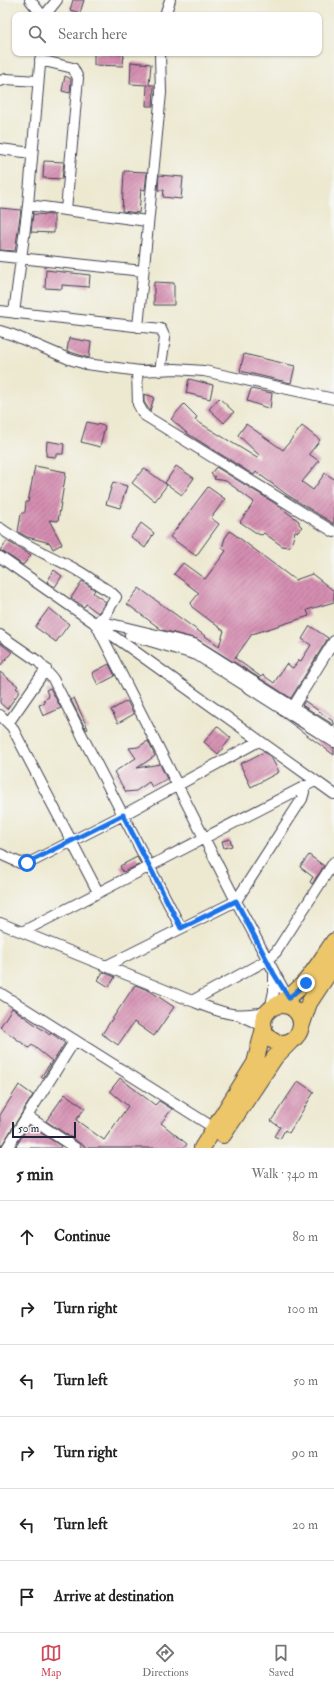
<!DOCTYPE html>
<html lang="en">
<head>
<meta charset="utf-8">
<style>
  :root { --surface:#fff; --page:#f2f2f2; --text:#222; --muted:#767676; --line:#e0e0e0; --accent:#d1495b }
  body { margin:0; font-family:"IM FELL Double Pica",serif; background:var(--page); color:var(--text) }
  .scale { position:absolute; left:12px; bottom:10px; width:64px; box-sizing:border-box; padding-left:4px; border:2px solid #22223b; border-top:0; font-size:11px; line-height:14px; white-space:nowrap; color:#22223b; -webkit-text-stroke:3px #f6f6f2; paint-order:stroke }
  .stop { position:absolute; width:12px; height:12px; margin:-9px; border:3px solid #1a73e8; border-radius:50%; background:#fff }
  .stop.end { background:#1a73e8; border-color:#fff; box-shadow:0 1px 4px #0008 }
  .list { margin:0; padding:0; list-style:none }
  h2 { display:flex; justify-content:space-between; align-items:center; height:52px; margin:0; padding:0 16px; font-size:17px }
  h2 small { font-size:13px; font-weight:400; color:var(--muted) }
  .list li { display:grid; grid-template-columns:26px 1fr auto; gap:12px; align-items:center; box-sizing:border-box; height:72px; padding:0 16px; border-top:1px solid var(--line) }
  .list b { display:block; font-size:15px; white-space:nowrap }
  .list em { font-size:13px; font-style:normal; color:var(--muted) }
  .icon { flex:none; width:22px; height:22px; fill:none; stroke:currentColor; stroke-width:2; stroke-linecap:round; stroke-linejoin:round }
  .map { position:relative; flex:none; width:334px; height:1148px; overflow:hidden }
  .search { position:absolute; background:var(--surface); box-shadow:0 1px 3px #0004; left:12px; right:12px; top:12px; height:44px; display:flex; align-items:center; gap:10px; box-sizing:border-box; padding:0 14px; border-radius:8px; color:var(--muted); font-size:15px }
  .sheet { height:484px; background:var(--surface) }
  nav { display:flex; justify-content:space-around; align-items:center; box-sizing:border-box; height:56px; border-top:1px solid var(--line); background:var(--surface); font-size:11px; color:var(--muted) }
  nav a { display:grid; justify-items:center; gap:2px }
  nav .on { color:var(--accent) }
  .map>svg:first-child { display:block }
</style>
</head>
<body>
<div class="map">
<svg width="334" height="1148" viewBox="0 0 334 1148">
  <defs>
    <pattern id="building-hatch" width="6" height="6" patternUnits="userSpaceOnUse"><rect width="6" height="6" fill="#d48db0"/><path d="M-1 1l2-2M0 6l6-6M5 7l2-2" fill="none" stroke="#ac7390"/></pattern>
  </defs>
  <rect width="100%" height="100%" fill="#f6f6f2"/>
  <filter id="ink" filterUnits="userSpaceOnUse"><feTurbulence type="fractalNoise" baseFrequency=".025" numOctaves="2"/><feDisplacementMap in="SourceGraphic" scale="8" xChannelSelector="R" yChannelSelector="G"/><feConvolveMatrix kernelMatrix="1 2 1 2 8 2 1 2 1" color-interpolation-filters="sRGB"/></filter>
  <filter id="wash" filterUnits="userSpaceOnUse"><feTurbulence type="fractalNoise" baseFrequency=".012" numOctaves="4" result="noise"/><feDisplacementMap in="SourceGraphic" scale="16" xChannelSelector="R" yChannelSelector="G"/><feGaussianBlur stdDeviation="0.9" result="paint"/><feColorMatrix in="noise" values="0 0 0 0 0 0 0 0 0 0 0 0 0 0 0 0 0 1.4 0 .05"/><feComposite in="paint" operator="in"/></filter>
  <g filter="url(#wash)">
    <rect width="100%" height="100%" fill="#ede9d1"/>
    <g id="blocks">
      <path fill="url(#building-hatch)" d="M73,0H84L80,13L70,10Z
        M94,53H124L123,66L94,65Z
        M131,62L151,64L149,85H154L153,106H146L147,85L130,84Z
        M65,76L71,79L70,93L62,91Z
        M44,161L64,162L62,179L43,178Z
        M124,171L147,172L145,190L141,189L139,213L122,211Z
        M159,175L183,177L181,199L163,197L164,190H158Z
        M0,208L21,210L15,251L0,250Z
        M33,214L54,215V233L31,232Z
        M46,270L90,275L89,287L62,285V289L45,288Z
        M154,282L174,283V305H154Z
        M69,338L91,342L89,358L67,351Z
        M244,354L295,366L291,383L240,371Z
        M189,379L213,385L210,399L186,393Z
        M251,389L272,393L270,409L247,401Z
        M144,394L154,397L150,411L144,402Z
        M219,398L234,412L224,423L209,409Z
        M184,404L197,417L195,420L257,458L259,455L238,435L246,424L283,450L302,426L320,440L309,454L319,461L302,482L313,490L325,473L334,479V524L289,496L256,472L254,475L188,434L171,419Z
        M87,422L105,426L100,447L81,442Z
        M47,441L64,444L63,454H56V457L46,456Z
        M35,466L66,472L58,521L49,520L62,544L53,549L50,543L27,537L18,532L21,514L25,512L26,502H28Z
        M176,466L194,478L182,495L165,483Z
        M216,467L273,502L299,521V524L302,527L298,532L295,531L292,543L289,547L282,546L264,533L262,535L258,534L240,522L254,502L226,481L214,479L215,477L211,474Z
        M144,468L167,485L155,501L132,483Z
        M113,482L127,486L120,508L106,504Z
        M208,487L225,499L211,518L219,524L196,556L170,537Z
        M141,523L154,533L145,548L131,537Z
        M230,531L295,580L312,574L334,591V602L307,610L309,616L252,634L235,658L261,677L263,675L274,683L286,664L293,668L299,660L301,661L311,645L302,639L310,626L328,638L291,698L197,639L162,630L127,604L139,588L219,646L224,631L192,607L191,603L199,593L174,574L183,563L205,579L226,551L222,548L225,538Z
        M7,541L31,555L23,565L0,550Z
        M54,570L62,576L55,587L47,582Z
        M82,581L95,590L93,593L106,602L98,613L86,604L84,607L71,598Z
        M49,608L69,624L56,642L35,627Z
        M0,643L12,652L0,666Z
        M109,664L115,676L98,685L92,673Z
        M0,672L18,686L16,688L20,691L7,709L0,703Z
        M50,688L61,708L43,716L39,705L45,703L43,700L49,697L46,690Z
        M74,698L88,729L86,730L71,700Z
        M127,701L134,714L118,723L111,710Z
        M305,701L334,722V725L302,705Z
        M277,713L334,748V755Z
        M217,726L231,738L218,754L204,742Z
        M148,741L155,756L137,768L160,764L167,779L152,787L149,782L136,791L126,792L114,772L136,758L129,748L138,747Z
        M264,752L271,757L279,772L251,787L240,764Z
        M230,839L232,846L224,848L222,841Z
        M309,855L324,866L312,884L310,882L313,877L300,867Z
        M137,857L141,864L123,872L120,866Z
        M103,972L115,977L109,987L98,980Z
        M135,985L150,991L174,1007L154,1036L134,1022L118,1045L102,1034Z
        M12,1008L50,1035L51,1033L65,1043L43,1078L41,1077L52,1061L32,1045L29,1048L0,1027Z
        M120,1078L155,1105L159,1101L172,1109L161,1123L187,1144L184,1148H87L46,1121L65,1094L85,1108L76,1120L104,1140L128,1106L110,1091Z
        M298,1081L314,1092L289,1133L285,1130L280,1139L274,1136L280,1127L271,1121Z
        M19,1085L33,1095L0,1148V1115Z
        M29,1125L61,1146L60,1148H15Z"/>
    </g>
  </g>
  <g filter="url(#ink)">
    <use href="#blocks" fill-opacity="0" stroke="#404052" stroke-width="1"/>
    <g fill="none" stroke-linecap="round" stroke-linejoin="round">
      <g stroke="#404052" stroke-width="12">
        <path id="minor" d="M30,0L42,15
          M45,15L57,0
          M165,15L170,0
          M40,60L73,68L78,78L66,210
          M0,81L6,79L38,81
          M0,149L32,153
          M28,205L147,221
          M0,256L143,271
          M0,311L161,329L165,338L160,371
          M14,313L28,205L41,53
          M138,327L161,93L160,53
          M0,331L13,335L69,359L86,364L140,371L175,369L204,371L334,399
          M137,371L138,404L144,415L334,532
          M0,528C31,551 69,561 99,585C106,590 109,589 116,597L106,614L95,624
          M0,557L129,647L334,794
          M0,635L39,662L53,679L181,928
          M130,635L197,655L334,742
          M290,712L334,641
          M0,715L12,727L98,892
          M9,722L46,669
          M0,854L20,863L31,862L123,815L259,741
          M0,923L22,932L315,781
          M22,932L192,1001L267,960L276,952L334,862
          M106,966L236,901L302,799L304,792L303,787
          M0,993L219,1131
          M192,1001C223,1013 235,1019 269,1011
          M270,1010L274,991V974
          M295,1011L236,901L96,624L107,623L194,644L334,733
          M241,1016L263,1026
          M27,1116L75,1148
          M7,1148L75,1040"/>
      </g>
      <g stroke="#404052" stroke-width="18">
        <path id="primary" d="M263 1024a19 19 0 1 1 38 0a19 19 0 1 1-38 0Z
          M274,1007C305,989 315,969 334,941
          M301,1027L309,1003L334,965
          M223,1135L275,1057L290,1042
          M202,1148L255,1063L264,1028"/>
      </g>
      <use href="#minor" stroke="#fff" stroke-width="10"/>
      <use href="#primary" stroke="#ecc669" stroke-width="16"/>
    </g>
  </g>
  <g fill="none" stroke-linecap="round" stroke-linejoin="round" filter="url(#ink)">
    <path stroke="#1a73e8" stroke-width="5" d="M27,863L123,815L181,928L236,901L274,974L289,998L306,983"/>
  </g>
</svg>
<div class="scale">50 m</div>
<div class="stop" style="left:27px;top:863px"></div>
<div class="stop end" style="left:306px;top:983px"></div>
<div class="search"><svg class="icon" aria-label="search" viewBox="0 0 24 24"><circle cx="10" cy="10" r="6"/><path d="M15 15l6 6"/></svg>Search here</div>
</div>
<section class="sheet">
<h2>5 min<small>Walk · 340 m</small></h2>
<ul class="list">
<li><svg class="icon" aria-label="ahead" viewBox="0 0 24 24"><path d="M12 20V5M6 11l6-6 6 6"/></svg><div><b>Continue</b></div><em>80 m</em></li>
<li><svg class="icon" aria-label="right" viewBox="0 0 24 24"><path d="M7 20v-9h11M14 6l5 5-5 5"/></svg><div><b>Turn right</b></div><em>100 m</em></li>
<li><svg class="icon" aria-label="left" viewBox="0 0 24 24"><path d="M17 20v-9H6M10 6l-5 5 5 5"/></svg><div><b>Turn left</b></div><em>50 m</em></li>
<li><svg class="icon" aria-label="right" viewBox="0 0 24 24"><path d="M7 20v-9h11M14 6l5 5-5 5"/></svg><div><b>Turn right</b></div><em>90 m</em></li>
<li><svg class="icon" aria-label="left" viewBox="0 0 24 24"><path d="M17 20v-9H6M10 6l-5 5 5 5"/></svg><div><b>Turn left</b></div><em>20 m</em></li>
<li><svg class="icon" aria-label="arrive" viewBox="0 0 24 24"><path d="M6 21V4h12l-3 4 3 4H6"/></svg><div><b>Arrive at destination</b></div></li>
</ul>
</section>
<nav>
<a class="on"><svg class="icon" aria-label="map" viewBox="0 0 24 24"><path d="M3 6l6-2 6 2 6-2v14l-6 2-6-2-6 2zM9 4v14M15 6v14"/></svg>Map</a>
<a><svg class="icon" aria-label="directions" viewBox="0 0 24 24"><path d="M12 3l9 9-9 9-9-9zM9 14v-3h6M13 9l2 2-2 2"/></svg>Directions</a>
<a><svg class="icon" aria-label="saved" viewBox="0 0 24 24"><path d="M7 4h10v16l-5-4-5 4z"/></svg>Saved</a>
</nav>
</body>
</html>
